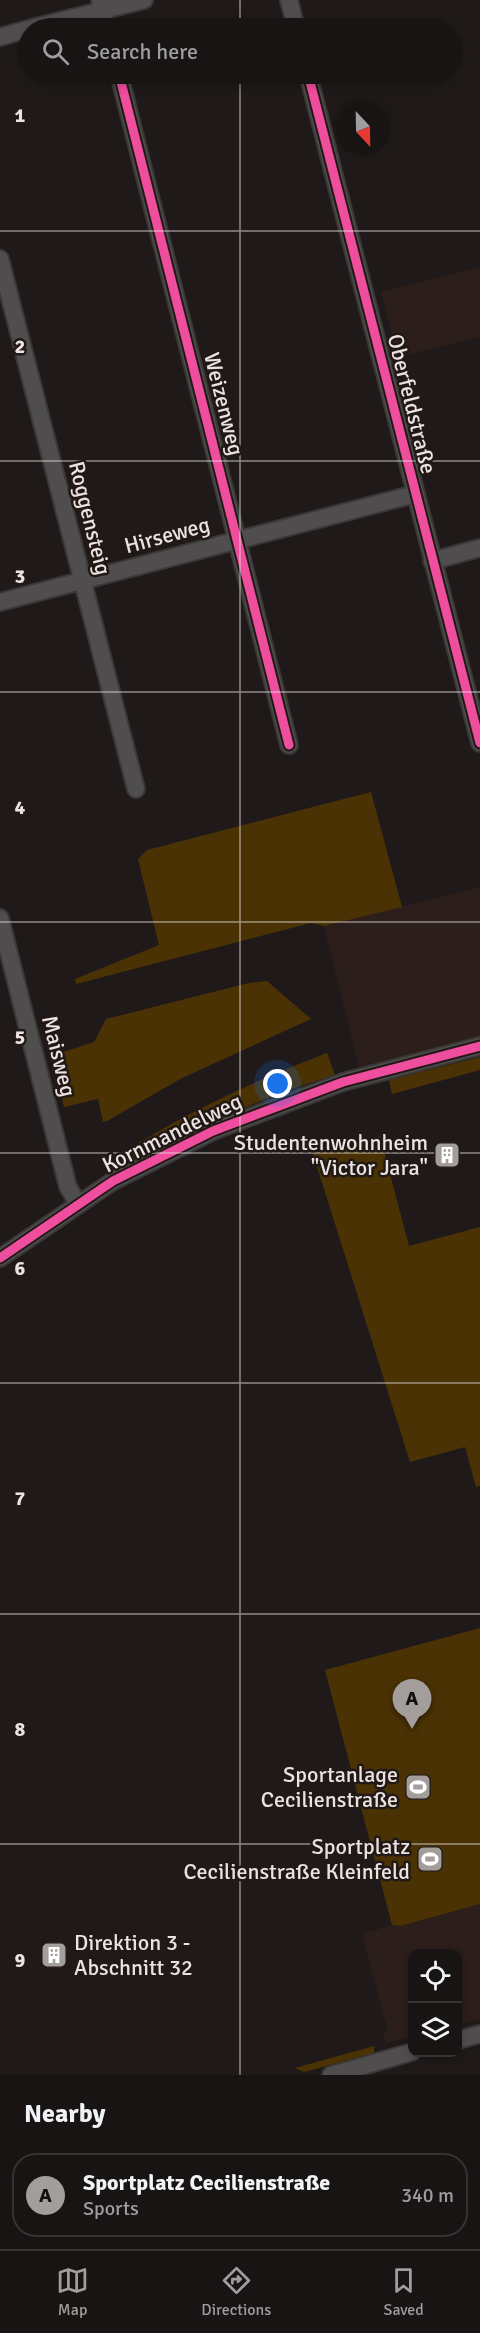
<!DOCTYPE html>
<html lang="en">
<head>
<meta charset="utf-8">
<style>
  :root { --surface:#171413; --page:#242121; --text:#f1f3f6; --muted:#9e9ea0; --line:#363333; --accent:#a39d9b }
  body { margin:0; font-family:Signika,sans-serif; background:var(--page); color:var(--text) }
  .controls { position:absolute; right:18px; bottom:18px; display:grid; overflow:hidden; border-radius:12px; box-shadow:0 3px 9px #0003 }
  .controls button { width:54px; height:54px; display:grid; place-items:center; padding:0; border:0; border-bottom:2px solid var(--line); background:var(--surface); color:var(--text); font:30px sans-serif }
  .compass { position:absolute; left:336px; top:102px; width:54px; height:54px; border-radius:50%; background:var(--surface); box-shadow:0 3px 9px #0003; rotate:158deg }
  .you { position:absolute; left:278px; top:1084px; width:21px; height:21px; margin:-15px; border:4px solid #fff; border-radius:50%; background:#1a73e8; box-shadow:0 0 0 9px #1a73e833 }
  .badge { display:grid; place-items:center; width:39px; height:39px; border-radius:50%; background:var(--accent); color:#111; font-size:20px; font-weight:700 }
  .pin { position:absolute; translate:-50% -50px; filter:drop-shadow(0 2px 3px #0008) }
  .pin::after { content:''; position:absolute; top:32px; width:21px; height:18px; background:inherit; clip-path:polygon(0 0,100% 0,50% 100%) }
  .list { margin:0; padding:0; list-style:none }
  h2 { display:flex; justify-content:space-between; align-items:center; height:78px; margin:0; padding:0 24px; font-size:26px }
  h2 small { font-size:20px; font-weight:400; color:var(--muted) }
  .list li { display:grid; grid-template-columns:39px 1fr auto; gap:18px; align-items:center; box-sizing:border-box; height:84px; margin:0 12px 12px; padding:0 12px; border:2px solid var(--line); border-radius:24px }
  .list b { display:block; font-size:22px; white-space:nowrap }
  .list p { margin:0; font-size:20px; white-space:nowrap; color:var(--muted) }
  .list em { font-size:20px; font-style:normal; color:var(--muted) }
  .icon { flex:none; width:33px; height:33px; fill:none; stroke:currentColor; stroke-width:2; stroke-linecap:round; stroke-linejoin:round }
  .map { position:relative; flex:none; width:480px; height:2075px; overflow:hidden }
  .search { position:absolute; background:var(--surface); box-shadow:0 3px 9px #0003; left:18px; right:18px; top:18px; height:66px; display:flex; align-items:center; gap:15px; box-sizing:border-box; padding:0 21px; border-radius:33px; color:var(--muted); font-size:22px }
  .sheet { height:174px; background:var(--surface) }
  nav { display:flex; justify-content:space-around; align-items:center; box-sizing:border-box; height:84px; border-top:2px solid var(--line); background:var(--surface); font-size:16px; color:var(--muted) }
  nav a { display:grid; justify-items:center; gap:3px }
  nav .on { color:var(--accent) }
  .map>svg:first-child { display:block }
</style>
</head>
<body>
<div class="map">
<svg width="480" height="2075" viewBox="0 0 480 2075">
  <rect width="100%" height="100%" fill="#1f1a19"/>
  <path fill="#2c1e1a" d="M480,267V337L398,357L381,292Z
    M480,887V1036L359,1067L324,926Z
    M480,1904V2019L458,2025V1954H412V2036L386,2043L383,2033L388,2032L362,1934L392,1925L400,1926Z"/>
  <path fill="#4b3204" d="M371,792L402,907L324,926L311,923L76,984L75,979L159,945L138,859L147,850Z
    M267,981L311,1019L182,1078L107,1121L103,1122L98,1099L64,1107L51,1056L94,1042L106,1019L249,983Z
    M327,1053L335,1075C257,1099 184,1132 112,1171L110,1161C178,1116 251,1082 327,1053Z
    M480,1057V1070L392,1094L389,1080Z
    M380,1136L409,1246L480,1227V1486L476,1487L465,1447L410,1462L313,1154Z
    M480,1628V1904L400,1926L392,1925L325,1670Z
    M374,2046V2053L304,2072L295,2068Z"/>
  <g fill="none" stroke-linecap="round" stroke-linejoin="round">
    <g stroke="#3b3736" stroke-width="20">
      <path id="minor" d="M289,0L296,28
        M100,1L107,28
        M32,28L144,0
        M0,37L28,29
        M119,74L289,745
        M308,74L480,743
        M0,259L136,789
        M432,561L480,548
        M0,602L415,494
        M0,918L68,1187L78,1204
        M0,1258L113,1181L213,1131L343,1082L480,1046
        M458,2040L480,2034
        M331,2075L412,2052"/>
    </g>
    <use href="#minor" stroke="#4f4d4d" stroke-width="16"/>
    <g stroke="#221916" stroke-width="13">
      <path id="cycleway" d="M119,74L289,745
        M308,74L480,743
        M0,1258L113,1181L213,1131L343,1082L480,1046"/>
    </g>
    <use href="#cycleway" stroke="#ef4d9e" stroke-width="9"/>
  </g>
  <path fill="none" stroke="#eae3e1" stroke-width="1.5" stroke-opacity="0.55" d="M240,0V28M240,74V2075M0,231H480M0,461H480M0,692H480M0,922H480M0,1153H480M0,1383H480M0,1614H480M0,1844H480"/>
  <defs>
    <g id="building-square" transform="scale(1.35)"><rect x="-9" y="-9" width="18" height="18" rx="4" fill="#a39d9b" stroke="#221916"/><path d="M-4-6H4V6H1V3H-1V6H-4ZM-2.5-4.3h1.7v1.8h-1.7ZM.8-4.3h1.7v1.8H.8ZM-2.5-1h1.7V.8h-1.7ZM.8-1h1.7V.8H.8Z" fill="#fff"/></g>
    <g id="stadium-square" transform="scale(1.35)"><rect x="-9" y="-9" width="18" height="18" rx="4" fill="#a39d9b" stroke="#221916"/><path d="M0-5a6.5 5 0 1 0 0 10a6.5 5 0 1 0 0-10ZM-3.5-1.8h7v3.6h-7Z" fill="#fff"/></g>
  </defs>
  <g fill-rule="evenodd">
    <use href="#building-square" x="447" y="1155"/>
    <use href="#stadium-square" x="418" y="1787"/>
    <use href="#stadium-square" x="430" y="1859"/>
    <use href="#building-square" x="54" y="1955"/>
  </g>
  <g text-anchor="middle" dominant-baseline="central" stroke-width="5" stroke-linejoin="round" paint-order="stroke">
    <g font-size="22" fill="#eae3e1" stroke="#221916">
      <text transform="translate(224 404) rotate(76)">Weizenweg</text>
      <text transform="translate(412 404) rotate(76)">Oberfeldstraße</text>
      <text transform="translate(90 518) rotate(76)">Roggensteig</text>
      <text transform="translate(167 535) rotate(-15)">Hirseweg</text>
      <text transform="translate(59 1056) rotate(76)">Maisweg</text>
      <text transform="translate(172 1133) rotate(-26)">Kornmandelweg</text>
    </g>
    <g font-size="22" fill="#eae3e1" stroke="#221916" text-anchor="end">
      <text x="428" y="1142">Studentenwohnheim<tspan x="428" dy="25">"Victor Jara"</tspan></text>
      <text x="398" y="1774">Sportanlage<tspan x="398" dy="25">Cecilienstraße</tspan></text>
      <text x="410" y="1846">Sportplatz<tspan x="410" dy="25">Cecilienstraße Kleinfeld</tspan></text>
      <text x="74" y="1942" text-anchor="start">Direktion 3 -<tspan x="74" dy="25">Abschnitt 32</tspan></text>
    </g>
  </g>
  <g font-size="20" text-anchor="middle" font-weight="bold" fill="#eae3e1" stroke="#221916" stroke-width="5" stroke-linejoin="round" paint-order="stroke">
    <text x="20" y="122">1</text>
    <text x="20" y="353">2</text>
    <text x="20" y="583">3</text>
    <text x="20" y="814">4</text>
    <text x="20" y="1044">5</text>
    <text x="20" y="1275">6</text>
    <text x="20" y="1505">7</text>
    <text x="20" y="1736">8</text>
    <text x="20" y="1967">9</text>
  </g>
</svg>
<div class="controls">
<button><svg class="icon" aria-label="locate" viewBox="0 0 24 24"><circle cx="12" cy="12" r="6"/><path d="M12 2v4M12 18v4M2 12h4M18 12h4"/></svg></button>
<button><svg class="icon" aria-label="layers" viewBox="0 0 24 24"><path d="M12 4l9 5-9 5-9-5zM3 14l9 5 9-5"/></svg></button>
</div>
<svg class="compass" viewBox="-18 -18 36 36"><path d="M0-13l5 13h-10z" fill="#e53935"/><path d="M0 13l5-13h-10z" fill="#9e9ea0"/></svg>
<div class="you"></div>
<div class="pin badge" style="left:412px;top:1729px">A</div>
<div class="search"><svg class="icon" aria-label="search" viewBox="0 0 24 24"><circle cx="10" cy="10" r="6"/><path d="M15 15l6 6"/></svg>Search here</div>
</div>
<section class="sheet">
<h2>Nearby<small></small></h2>
<ul class="list">
<li><span class="badge">A</span><div><b>Sportplatz Cecilienstraße</b><p>Sports</p></div><em>340 m</em></li>
</ul>
</section>
<nav>
<a class="on"><svg class="icon" aria-label="map" viewBox="0 0 24 24"><path d="M3 6l6-2 6 2 6-2v14l-6 2-6-2-6 2zM9 4v14M15 6v14"/></svg>Map</a>
<a><svg class="icon" aria-label="directions" viewBox="0 0 24 24"><path d="M12 3l9 9-9 9-9-9zM9 14v-3h6M13 9l2 2-2 2"/></svg>Directions</a>
<a><svg class="icon" aria-label="saved" viewBox="0 0 24 24"><path d="M7 4h10v16l-5-4-5 4z"/></svg>Saved</a>
</nav>
</body>
</html>
